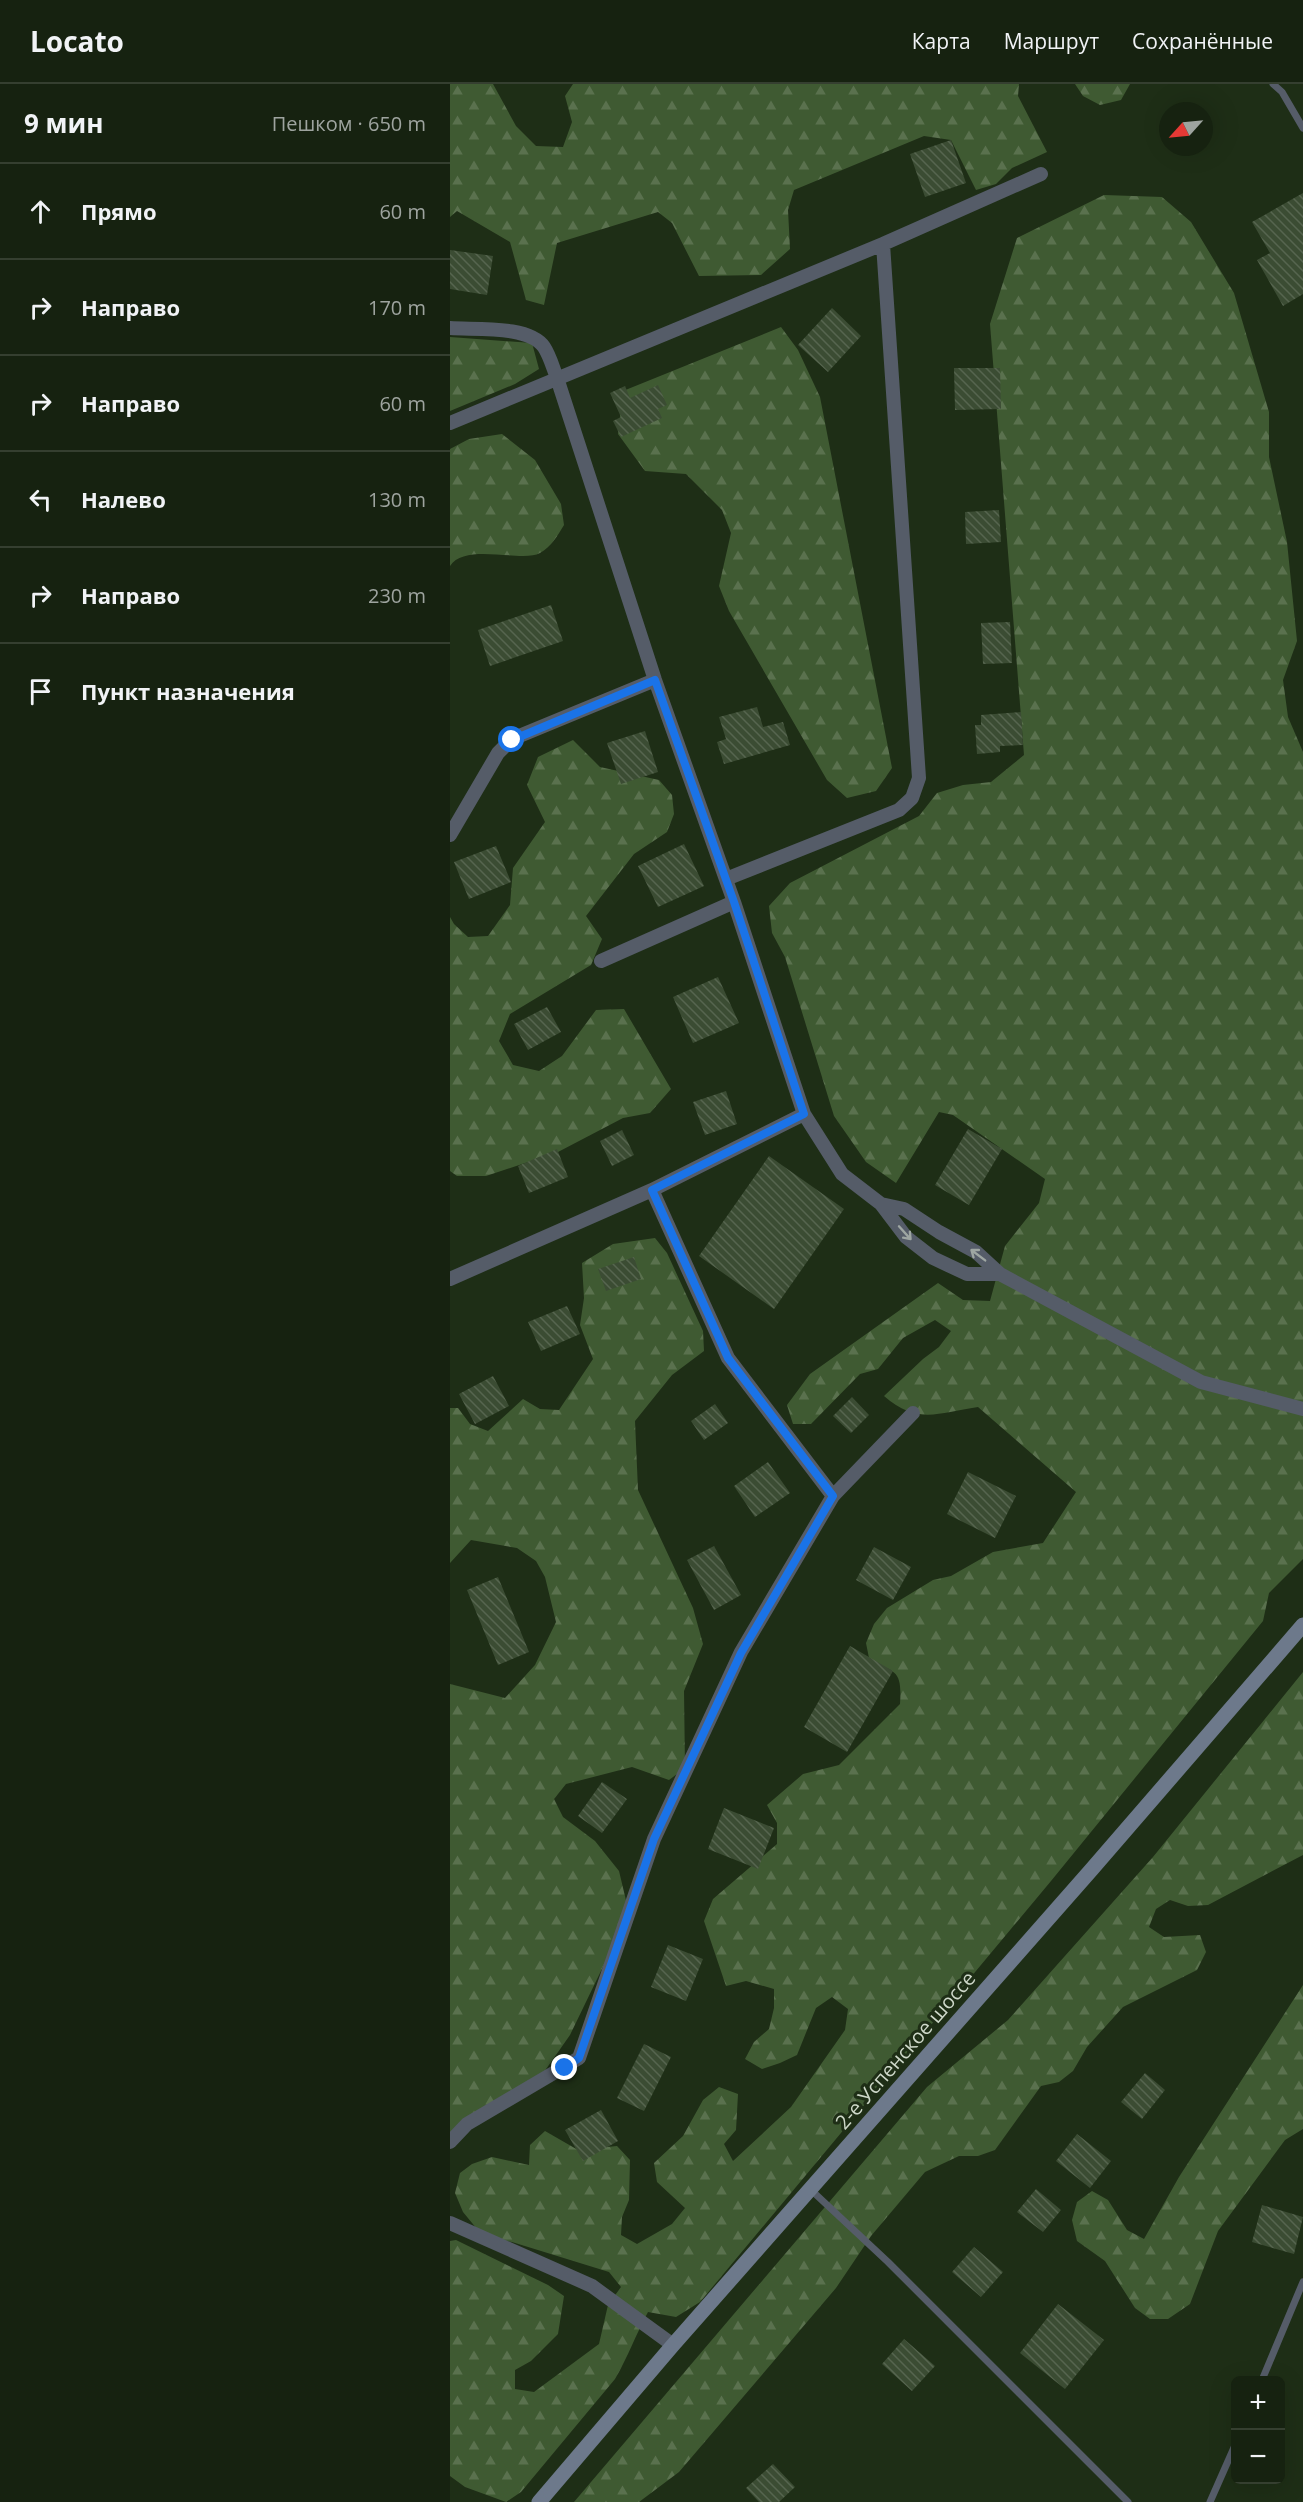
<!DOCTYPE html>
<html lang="ru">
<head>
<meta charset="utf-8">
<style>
  :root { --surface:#162210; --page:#1f2a19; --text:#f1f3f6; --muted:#9ea49f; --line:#353f30 }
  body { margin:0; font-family:"Open Sans",sans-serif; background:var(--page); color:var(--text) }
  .controls { position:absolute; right:18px; bottom:18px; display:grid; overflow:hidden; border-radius:9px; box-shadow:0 6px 24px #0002 }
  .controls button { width:54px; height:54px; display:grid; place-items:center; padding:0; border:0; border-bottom:2px solid var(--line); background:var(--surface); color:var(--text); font:30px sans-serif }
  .compass { position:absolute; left:709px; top:18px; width:54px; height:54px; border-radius:50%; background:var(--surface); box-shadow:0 6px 24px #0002; rotate:243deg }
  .stop { position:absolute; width:18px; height:18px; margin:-14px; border:4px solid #1a73e8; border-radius:50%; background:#fff }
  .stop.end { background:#1a73e8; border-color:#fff; box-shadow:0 2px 6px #0008 }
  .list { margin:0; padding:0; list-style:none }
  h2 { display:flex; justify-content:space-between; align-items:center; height:78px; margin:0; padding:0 24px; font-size:26px }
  h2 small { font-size:20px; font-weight:400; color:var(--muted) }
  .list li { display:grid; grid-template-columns:39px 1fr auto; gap:18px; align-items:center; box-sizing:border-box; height:96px; padding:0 24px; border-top:2px solid var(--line) }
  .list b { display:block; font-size:22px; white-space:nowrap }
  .list em { font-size:20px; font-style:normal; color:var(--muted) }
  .icon { flex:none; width:33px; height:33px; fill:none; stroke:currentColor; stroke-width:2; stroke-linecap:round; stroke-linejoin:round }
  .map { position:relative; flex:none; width:853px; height:2418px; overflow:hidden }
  header { display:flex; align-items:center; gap:36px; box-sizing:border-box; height:84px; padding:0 30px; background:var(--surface); border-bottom:2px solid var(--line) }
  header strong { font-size:28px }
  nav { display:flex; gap:33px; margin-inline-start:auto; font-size:21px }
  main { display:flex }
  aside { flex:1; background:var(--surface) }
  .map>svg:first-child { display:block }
</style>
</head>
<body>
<header>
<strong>Locato</strong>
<nav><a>Карта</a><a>Маршрут</a><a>Сохранённые</a></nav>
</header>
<main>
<aside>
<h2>9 мин<small>Пешком · 650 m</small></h2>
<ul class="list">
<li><svg class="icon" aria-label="ahead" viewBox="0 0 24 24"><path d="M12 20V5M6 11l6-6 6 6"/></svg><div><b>Прямо</b></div><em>60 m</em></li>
<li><svg class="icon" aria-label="right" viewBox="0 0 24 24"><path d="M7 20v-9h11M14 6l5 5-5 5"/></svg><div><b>Направо</b></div><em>170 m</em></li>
<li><svg class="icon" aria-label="right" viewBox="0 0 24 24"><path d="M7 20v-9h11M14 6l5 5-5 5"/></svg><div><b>Направо</b></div><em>60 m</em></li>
<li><svg class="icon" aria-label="left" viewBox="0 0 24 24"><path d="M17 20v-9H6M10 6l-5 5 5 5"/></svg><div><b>Налево</b></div><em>130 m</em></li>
<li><svg class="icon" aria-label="right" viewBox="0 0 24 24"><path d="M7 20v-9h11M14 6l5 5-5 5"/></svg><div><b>Направо</b></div><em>230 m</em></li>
<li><svg class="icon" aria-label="arrive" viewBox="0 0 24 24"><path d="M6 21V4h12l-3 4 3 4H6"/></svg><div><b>Пункт назначения</b></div></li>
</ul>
</aside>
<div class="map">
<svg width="853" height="2418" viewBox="0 0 853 2418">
  <defs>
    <pattern id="forest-firs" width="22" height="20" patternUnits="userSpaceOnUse" patternTransform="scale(1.5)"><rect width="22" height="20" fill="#3f5a32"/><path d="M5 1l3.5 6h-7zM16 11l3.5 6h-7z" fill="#5a714e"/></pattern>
    <pattern id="building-back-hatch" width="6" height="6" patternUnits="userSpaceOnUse" patternTransform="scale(1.5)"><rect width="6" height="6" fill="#3b4c33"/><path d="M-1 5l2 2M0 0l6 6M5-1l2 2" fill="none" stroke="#56654f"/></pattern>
  </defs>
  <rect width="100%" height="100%" fill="#1e2e16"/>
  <path fill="url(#forest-firs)" d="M0,0H43L66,42L86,62L113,63L122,38L115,12L123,0H569L568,12L597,68L562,84L546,100L526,106L501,56L474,52L344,106L338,126L340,165L311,191L249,192L222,139L208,128L107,159L94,221L76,216L60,158L7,127L0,133Z
    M625,0H680L671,16L650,21L633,12Z
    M654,111L712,113L741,138L784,209L819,328V373L837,458L847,557L833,596L838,633L853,668V1475L819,1509L813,1537L601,1797L250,2218L226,2233L198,2228C186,2250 178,2273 165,2295L71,2408L56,2418L15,2403L0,2392V2157L6,2156L98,2201L114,2212L108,2250L81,2277L65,2286V2305L84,2308L149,2260L158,2221L171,2203L159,2188L62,2158L43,2155L27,2145L13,2128L5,2109L10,2089L22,2080L42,2073L79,2081L80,2061L95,2047L128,2066L167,2062L180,2076L179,2116L172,2133L171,2151L187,2160L222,2140L235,2124L207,2098L204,2079L233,2052L253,2016L269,2003L288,2010L286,2046L274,2060L283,2077L341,2023L395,1946L398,1925L382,1913L366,1924L347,1971L330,1979L312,1985L295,1975L304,1958L319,1945L324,1924V1905L296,1897L276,1902L254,1837L263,1815L327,1760V1739L317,1721L353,1690L389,1681L450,1620C452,1590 448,1586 420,1579L416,1559L424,1540L437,1524L483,1496L501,1492L543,1468L593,1459L626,1408L528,1323C487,1329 468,1341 434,1312L473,1275L489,1263L501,1247L485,1236L453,1254L428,1285L410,1290L361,1340H343L337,1321L360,1290L488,1199L513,1216L540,1217L555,1162L589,1119L595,1095L503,1031L489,1028L446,1099L416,1078L384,1032L335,873L322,849L319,822L340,799L469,732L487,709L513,701L541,698L574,671L540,240L567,154Z
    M331,243L348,266L370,313L442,684L426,707L397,714L377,696L279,527L269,502L281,449L272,426L236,390L195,387L168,350L173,307Z
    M0,253L82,259L89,285L65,300L0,327Z
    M52,350L85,376L111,420L114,441C108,451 101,463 90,469C72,479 15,458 0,482V365L19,355Z
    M123,656L150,683L209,696L222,711L224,730L217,748L184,770L136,832L152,855L141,881L60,930L49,957L63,981L89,987L112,972L146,926L174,925L221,1005L200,1029L173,1034L108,1068L36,1092H7L0,1087V833L4,840L18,853L38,852L60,821L63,784L95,738L77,701L88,673Z
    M205,1154L217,1169L253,1247L254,1267L222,1291L185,1337L188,1406L243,1524L253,1560L234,1607L235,1684L219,1696L182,1683L116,1700L104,1715L113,1733L145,1757L169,1787L179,1829L120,1951L87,1998L0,2050V1600L55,1614L85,1581L106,1538L95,1493L86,1477L67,1464L21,1456L0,1479V1324H8L20,1340L38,1347L73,1315L90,1325L109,1326L143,1275L130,1241L134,1214L132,1179L163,1160Z
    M853,1588V1771L758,1821L738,1822L720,1816L706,1825L699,1843L714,1853L750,1851L756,1868L747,1886L673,1923L637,1963L623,1987L609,1998L591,2002L545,2066L528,2072H509L475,2088L421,2152L386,2204L229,2388L189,2418H124L477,2003L558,1936L703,1773Z
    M853,1901V2045L835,2056L768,2147L740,2220L718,2235H700L685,2224L655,2177L627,2157L622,2136L627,2118L642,2107L658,2116L677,2146L694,2155L729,2093Z"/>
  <path fill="url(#building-back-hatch)" d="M501,56L516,99L475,113L460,70Z
    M853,109V210L833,222L807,176L820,169L802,138Z
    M0,166L43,172L37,211L0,205Z
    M382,224L411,252L378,288L348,261Z
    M504,284H550L551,325L505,326Z
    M208,301L217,321L208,325L212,334L171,353L163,337L171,333L160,309L175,302L180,314Z
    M549,426L551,458L516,460L515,428Z
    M101,521L113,557L40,582L28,546Z
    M560,538L562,579L533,580L531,539Z
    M307,623L313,643L333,638L340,661L274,680L267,658L276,655L269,633Z
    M571,628L573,661L550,662V668L527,670L525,641H531V631Z
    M195,647L208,688L171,700L157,659Z
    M234,760L254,802L208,823L188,782Z
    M46,762L61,798L19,815L4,778Z
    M268,893L289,939L243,959L223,913Z
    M97,923L111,948L78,966L64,940Z
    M276,1007L287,1040L255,1051L243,1018Z
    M518,1045L552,1065L519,1121L485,1101Z
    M172,1046L184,1071L162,1082L150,1057Z
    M107,1065L118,1093L79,1109L68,1082Z
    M319,1072L394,1125L324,1225L249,1172Z
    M184,1173L191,1195L156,1207L148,1185Z
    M117,1222L130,1250L91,1267L78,1238Z
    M43,1292L59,1322L25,1340L9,1310Z
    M402,1313L419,1331L401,1349L383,1332Z
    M265,1320L278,1339L254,1356L241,1337Z
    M318,1378L340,1409L305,1433L284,1402Z
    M518,1388L566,1412L545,1454L497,1430Z
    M264,1462L291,1511L264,1526L237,1476Z
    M424,1463L461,1483L443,1516L406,1496Z
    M48,1493L79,1568L48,1581L17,1506Z
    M400,1562L443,1587L397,1668L354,1643Z
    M152,1698L177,1715L152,1749L128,1732Z
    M274,1724L324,1744L308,1785L258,1765Z
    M218,1861L253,1875L236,1917L201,1903Z
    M194,1960L221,1973L194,2027L167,2014Z
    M695,1989L715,2006L692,2035L671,2018Z
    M151,2026L168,2057L133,2077L115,2046Z
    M627,2050L661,2077L640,2104L606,2077Z
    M586,2105L611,2126L593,2148L567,2128Z
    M812,2121L853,2133L844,2170L802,2158Z
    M524,2163L553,2188L531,2213L502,2188Z
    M608,2220L654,2256L615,2305L570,2269Z
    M454,2255L485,2282L462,2307L432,2280Z
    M323,2380L345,2403L329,2418H309L296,2404Z"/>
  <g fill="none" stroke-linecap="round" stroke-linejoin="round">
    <path stroke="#555c68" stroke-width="7" d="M823,0L832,8L853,44
      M360,2105L438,2178L678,2418
      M812,2296L853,2198
      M760,2418L786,2359"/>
    <path stroke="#555c68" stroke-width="14" d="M0,244C25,246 79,241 94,263C100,272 103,284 107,294L205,596L284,818L354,1030L392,1090L431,1120L456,1153L483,1174L517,1190H550L526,1168L489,1148L454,1125L431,1120
      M0,339L433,160L591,90
      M0,751L48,669L62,655L205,596
      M276,795L449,726L462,714L469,694L433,160
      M151,877L284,818
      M202,1106L278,1274L383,1412
      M550,1190L751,1298L853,1325
      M0,1195L202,1106L354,1030
      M0,2058L17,2040L129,1974L204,1755L291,1568L383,1412L463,1329
      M0,2139L142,2202L223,2261"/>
    <path stroke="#6d798b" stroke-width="15" d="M89,2418L223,2261L642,1785L853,1541"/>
  </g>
  <defs><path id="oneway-shaft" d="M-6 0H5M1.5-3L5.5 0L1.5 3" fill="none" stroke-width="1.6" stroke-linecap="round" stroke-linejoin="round" transform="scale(1.5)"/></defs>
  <g stroke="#9ea6a2">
    <use href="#oneway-shaft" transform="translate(455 1149) rotate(48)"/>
    <use href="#oneway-shaft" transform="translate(528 1171) rotate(-143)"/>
  </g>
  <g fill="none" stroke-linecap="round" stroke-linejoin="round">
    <path stroke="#1a73e8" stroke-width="8" d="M62,656L205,596L284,818L354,1030L202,1106L278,1274L383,1412L291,1569L204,1755L129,1974L115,1984"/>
  </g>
  <g text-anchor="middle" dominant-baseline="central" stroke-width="6" stroke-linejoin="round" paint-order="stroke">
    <g font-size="20" fill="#ced8c9" stroke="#1e2e16">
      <text transform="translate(455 1966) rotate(-49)">2-е Успенское шоссе</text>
    </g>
  </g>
</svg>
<div class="controls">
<button>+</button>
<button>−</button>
</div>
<svg class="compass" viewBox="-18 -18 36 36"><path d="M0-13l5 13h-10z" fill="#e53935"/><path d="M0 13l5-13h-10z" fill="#9ea49f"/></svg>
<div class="stop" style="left:62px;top:656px"></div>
<div class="stop end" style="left:115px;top:1984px"></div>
</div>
</main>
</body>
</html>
